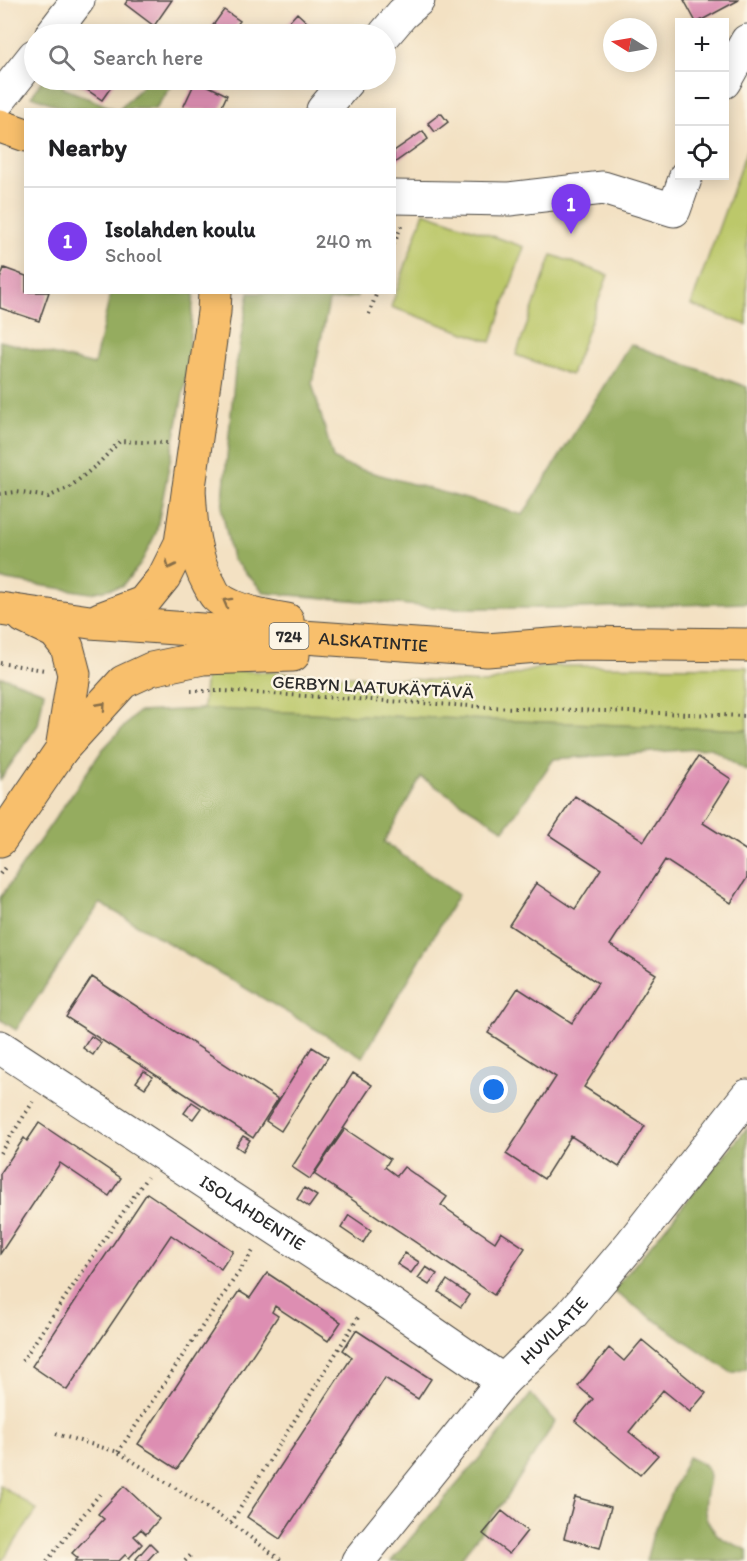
<!DOCTYPE html>
<html lang="en">
<head>
<meta charset="utf-8">
<style>
  :root { --surface:#fff; --page:#f2f2f2; --text:#202124; --muted:#757577; --line:#e0e0e0; --accent:#7c3aed }
  body { margin:0; font-family:Itim,sans-serif; background:var(--page); color:var(--text) }
  .controls { position:absolute; right:18px; top:18px; display:grid; overflow:hidden; border-radius:0px; box-shadow:0 3px 15px #0003 }
  .controls button { width:54px; height:54px; display:grid; place-items:center; padding:0; border:0; border-bottom:2px solid var(--line); background:var(--surface); color:var(--text); font:30px sans-serif }
  .compass { position:absolute; left:603px; top:18px; width:54px; height:54px; border-radius:50%; background:var(--surface); box-shadow:0 3px 15px #0003; rotate:281deg }
  .you { position:absolute; left:494px; top:1090px; width:21px; height:21px; margin:-15px; border:4px solid #fff; border-radius:50%; background:#1a73e8; box-shadow:0 0 0 9px #1a73e833 }
  .badge { display:grid; place-items:center; width:39px; height:39px; border-radius:50%; background:var(--accent); color:#fff; font-size:20px; font-weight:700 }
  .pin { position:absolute; translate:-50% -50px; filter:drop-shadow(0 2px 3px #0008) }
  .pin::after { content:''; position:absolute; top:32px; width:21px; height:18px; background:inherit; clip-path:polygon(0 0,100% 0,50% 100%) }
  .list { margin:0; padding:0; list-style:none }
  h2 { display:flex; justify-content:space-between; align-items:center; height:78px; margin:0; padding:0 24px; font-size:26px }
  h2 small { font-size:20px; font-weight:400; color:var(--muted) }
  .list li { display:grid; grid-template-columns:39px 1fr auto; gap:18px; align-items:center; box-sizing:border-box; height:108px; padding:0 24px; border-top:2px solid var(--line) }
  .list b { display:block; font-size:22px; white-space:nowrap }
  .list p { margin:0; font-size:20px; white-space:nowrap; color:var(--muted) }
  .list em { font-size:20px; font-style:normal; color:var(--muted) }
  .icon { flex:none; width:33px; height:33px; fill:none; stroke:currentColor; stroke-width:2; stroke-linecap:round; stroke-linejoin:round }
  .map { position:relative; flex:none; width:747px; height:1561px; overflow:hidden }
  .search { position:absolute; background:var(--surface); box-shadow:0 3px 15px #0003; left:24px; top:24px; width:372px; height:66px; display:flex; align-items:center; gap:15px; box-sizing:border-box; padding:0 21px; border-radius:33px; color:var(--muted); font-size:22px }
  .panel { position:absolute; background:var(--surface); box-shadow:0 3px 15px #0003; left:24px; top:108px; width:372px; height:186px; border-radius:0px }
  .map>svg:first-child { display:block }
</style>
</head>
<body>
<div class="map">
<svg width="747" height="1561" viewBox="0 0 747 1561">
  <rect width="100%" height="100%" fill="#fcf5e5"/>
  <filter id="ink" filterUnits="userSpaceOnUse"><feTurbulence type="fractalNoise" baseFrequency=".0167" numOctaves="2"/><feDisplacementMap in="SourceGraphic" scale="12" xChannelSelector="R" yChannelSelector="G"/><feConvolveMatrix kernelMatrix="1 2 1 2 8 2 1 2 1" color-interpolation-filters="sRGB"/></filter>
  <filter id="wash" filterUnits="userSpaceOnUse"><feTurbulence type="fractalNoise" baseFrequency=".008" numOctaves="4" result="noise"/><feDisplacementMap in="SourceGraphic" scale="24" xChannelSelector="R" yChannelSelector="G"/><feGaussianBlur stdDeviation="1.35" result="paint"/><feColorMatrix in="noise" values="0 0 0 0 0 0 0 0 0 0 0 0 0 0 0 0 0 1.4 0 .05"/><feComposite in="paint" operator="in"/></filter>
  <g filter="url(#wash)">
    <rect width="100%" height="100%" fill="#f3e1c3"/>
    <path fill="#bcc86a" stroke="#747a4a" stroke-width="1.5" d="M747,149V325L691,305Z
      M424,212L524,247L491,342L391,307Z
      M552,255L608,275L571,375L516,355Z
      M546,666L747,667V730L203,709L206,669L486,683Z
      M0,1485L37,1510L2,1561H0Z"/>
    <path fill="#95ac5e" stroke="#606c44" stroke-width="1.5" d="M42,80H64L63,88L114,109H65L32,96Z
      M148,80H176L155,109H120Z
      M111,292L194,293L186,379L156,533L140,565L122,586L90,593L0,579V341L94,365Z
      M249,293H358L356,297L329,301L312,383L333,458L345,465L523,515L630,344L747,387V603L581,608H446L265,593L232,559L222,510L235,371Z
      M0,677L7,678L44,692L38,725L0,780Z
      M203,709L747,730V771L711,748L554,759L504,830L421,777L384,842L458,895L363,1057L100,903L16,1030L0,1019V898L103,749L138,712Z
      M747,1128V1368L732,1373L613,1291Z
      M531,1394L555,1422L507,1497L459,1561H391L496,1439Z
      M688,1457C693,1460 701,1462 705,1466C719,1480 688,1506 718,1535C725,1542 738,1545 747,1550V1561H646L653,1534Z"/>
    <g id="blocks">
      <path fill="#dd8eb2" d="M128,0H172L154,26L125,4Z
        M684,0H739L698,22H696Z
        M224,10L240,21L230,34H220L211,28Z
        M297,13L320,34H278Z
        M79,80H116L102,100L77,83Z
        M196,80L227,95L220,110H182Z
        M441,113L448,122L435,132L428,123Z
        M423,131L428,139L394,163V151Z
        M4,268L26,276V292H49L39,321L0,308V279Z
        M698,757L731,779L703,823L747,851V878L731,903L665,860L610,945L656,974L584,1087L645,1126L619,1167L571,1136L544,1179L506,1154L556,1077L488,1033L518,988L572,1023L598,983L509,925L536,883L575,909L601,869L549,835L575,796L644,841Z
        M92,977L278,1099L253,1138L66,1017Z
        M91,1036L101,1043L93,1055L83,1048Z
        M312,1047L328,1057L281,1131L266,1121Z
        M144,1071L153,1077L145,1088L136,1082Z
        M353,1073L372,1085L310,1179L292,1167Z
        M192,1102L201,1108L193,1119L184,1113Z
        M39,1123L121,1178L109,1196L60,1163L0,1254V1174L24,1138L27,1141Z
        M345,1129L390,1159L385,1167L397,1176L404,1167L447,1197L441,1205L495,1242L501,1232L525,1248L494,1295L314,1174Z
        M243,1136L250,1140L243,1151L236,1146Z
        M304,1188L317,1196L309,1207L297,1199Z
        M147,1193L233,1251L221,1269L171,1235L67,1390L32,1366Z
        M349,1215L371,1230L363,1243L341,1228Z
        M405,1253L419,1262L411,1273L397,1264Z
        M426,1267L437,1274L429,1285L418,1278Z
        M267,1273L341,1322L328,1341L275,1306L272,1312L278,1316L177,1469L138,1444L239,1291L250,1298Z
        M447,1280L469,1295L461,1307L439,1292Z
        M356,1330L431,1379L418,1399L385,1378L280,1539L247,1517L352,1357L343,1350Z
        M642,1340L706,1393L690,1412L663,1390L629,1432L658,1455L640,1475L575,1421L593,1399L578,1386L609,1348L624,1361Z
        M124,1486L159,1519L146,1534L141,1529L134,1536L142,1544L129,1558L125,1555L119,1561H75L78,1558L72,1553L104,1519L98,1514Z
        M575,1497L611,1507L600,1548L564,1538Z
        M502,1511L527,1531L509,1554L483,1534Z
        M150,1543L157,1550L147,1561H138L136,1559Z"/>
    </g>
  </g>
  <g filter="url(#ink)">
    <use href="#blocks" fill-opacity="0" stroke="#494642" stroke-width="1.5"/>
    <g fill="none" stroke-linecap="round" stroke-linejoin="round">
      <g stroke="#494642" stroke-width="35">
        <g id="minor">
          <path d="M52,34L78,0"/>
          <path d="M385,34L402,14L418,0"/>
          <path d="M724,82L747,41"/>
          <path d="M0,99L34,56"/>
          <path d="M323,110L348,80"/>
          <path d="M394,197L509,199L603,188L674,210L686,176"/>
          <path id="s1" d="M0,1047L373,1292L503,1381"/>
          <path id="s2" d="M358,1561L503,1381L571,1315L631,1244L747,1096"/>
        </g>
      </g>
      <g stroke="#494642" stroke-width="35">
        <g id="major">
          <path d="M0,126L26,135"/>
          <path d="M189,489C191,523 192,553 209,584C211,587 213,593 216,596C230,610 268,617 287,620"/>
          <path id="s3" d="M0,609L90,622L487,650L576,643L747,645"/>
          <path d="M24,617L55,632L67,647L74,674L62,749"/>
          <path d="M100,619L143,603L164,577L181,543L214,312L215,292"/>
          <path d="M0,840L62,749L123,682L151,669L203,658L293,655"/>
        </g>
      </g>
      <path stroke="#494642" stroke-width="4" stroke-dasharray="1.5 4.5" stroke-linecap="butt" d="M394,244L402,224
        M369,314L377,292
        M0,494L16,492L48,497L70,487L99,463L120,441L168,443
        M0,663L44,670
        M191,691H223L487,707L747,716
        M0,874L6,866
        M0,1153L33,1102
        M22,1361L147,1177
        M56,1434L118,1452L231,1523L282,1561
        M118,1452L255,1248
        M231,1523L359,1316
        M47,1561L102,1491
        M185,1561L191,1555"/>
      <use href="#minor" stroke="#fff" stroke-width="33"/>
      <use href="#major" stroke="#f8bf6c" stroke-width="33"/>
    </g>
    <defs><path id="oneway-chevron" d="M-2-3.5L2.5 0L-2 3.5" fill="none" stroke-width="1.6" stroke-linecap="round" stroke-linejoin="round" transform="scale(1.5)"/></defs>
    <g stroke="#876e48">
      <use href="#oneway-chevron" transform="translate(170 565) rotate(116)"/>
      <use href="#oneway-chevron" transform="translate(227 602) rotate(-151)"/>
      <use href="#oneway-chevron" transform="translate(102 706) rotate(-48)"/>
    </g>
  </g>
  <g text-anchor="middle" dominant-baseline="central" stroke-width="5" stroke-linejoin="round" paint-order="stroke">
    <rect fill="#fcf5e5" stroke="#6a6863" stroke-width="1.5" x="269.5" y="623" width="39" height="26" rx="4.5"/>
    <g font-size="16" font-weight="bold" fill="#2b2b2b">
      <text x="289" y="636">724</text>
    </g>
    <g font-size="18" fill="#2b2b2b" stroke="#fcf5e5">
      <text stroke="none"><textPath href="#s3" startOffset="375">ALSKATINTIE</textPath></text>
      <text transform="translate(373 687) rotate(3)">GERBYN LAATUKÄYTÄVÄ</text>
      <text stroke="none"><textPath href="#s1" startOffset="302">ISOLAHDENTIE</textPath></text>
      <text stroke="none"><textPath href="#s2" startOffset="303">HUVILATIE</textPath></text>
    </g>
  </g>
</svg>
<div class="controls">
<button>+</button>
<button>−</button>
<button><svg class="icon" aria-label="locate" viewBox="0 0 24 24"><circle cx="12" cy="12" r="6"/><path d="M12 2v4M12 18v4M2 12h4M18 12h4"/></svg></button>
</div>
<svg class="compass" viewBox="-18 -18 36 36"><path d="M0-13l5 13h-10z" fill="#e53935"/><path d="M0 13l5-13h-10z" fill="#757577"/></svg>
<div class="you"></div>
<div class="pin badge" style="left:571px;top:234px">1</div>
<div class="search"><svg class="icon" aria-label="search" viewBox="0 0 24 24"><circle cx="10" cy="10" r="6"/><path d="M15 15l6 6"/></svg>Search here</div>
<section class="panel">
<h2>Nearby<small></small></h2>
<ul class="list">
<li><span class="badge">1</span><div><b>Isolahden koulu</b><p>School</p></div><em>240 m</em></li>
</ul>
</section>
</div>
</body>
</html>
